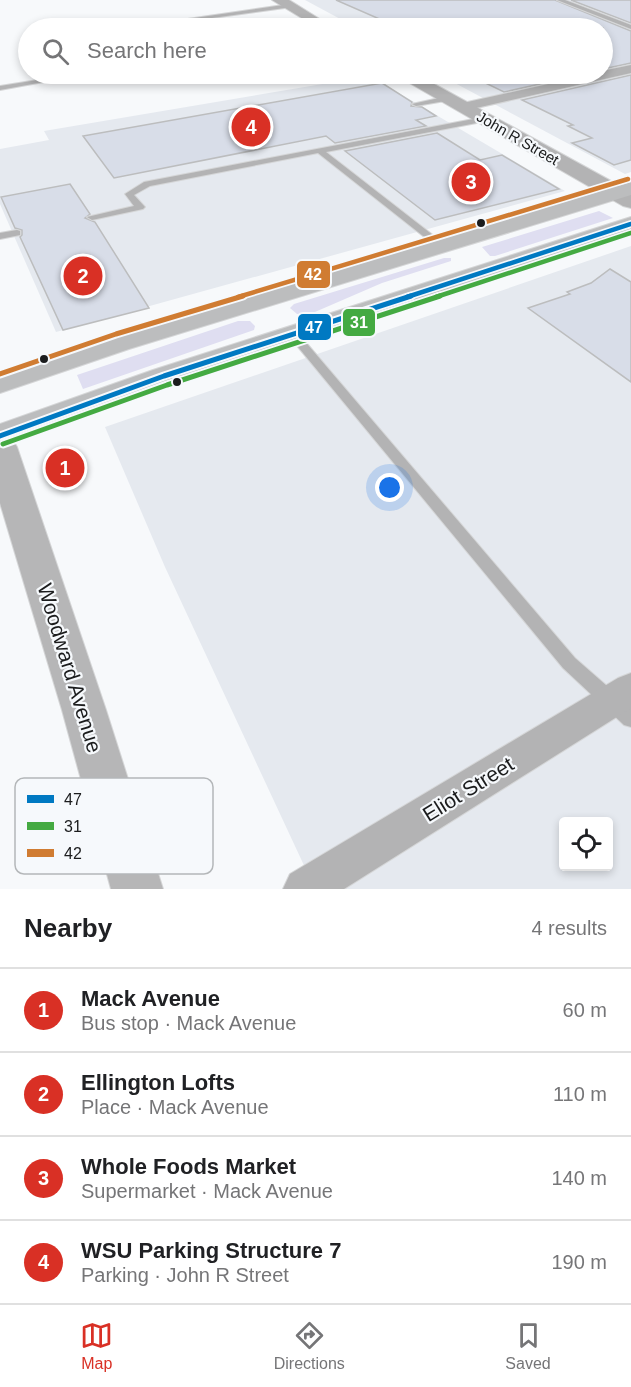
<!DOCTYPE html>
<html lang="en">
<head>
<meta charset="utf-8">
<style>
  :root { --surface:#fff; --page:#f6f6f6; --text:#202124; --muted:#757577; --line:#e0e0e0; --accent:#d93025 }
  body { margin:0; font-family:Arial,sans-serif; background:var(--page); color:var(--text) }
  .controls { position:absolute; right:18px; bottom:18px; display:grid; overflow:hidden; border-radius:6px; box-shadow:0 3px 9px #0003 }
  .controls button { width:54px; height:54px; display:grid; place-items:center; padding:0; border:0; border-bottom:2px solid var(--line); background:var(--surface); color:var(--text); font:30px sans-serif }
  .you { position:absolute; left:390px; top:488px; width:21px; height:21px; margin:-15px; border:4px solid #fff; border-radius:50%; background:#1a73e8; box-shadow:0 0 0 9px #1a73e833 }
  .badge { display:grid; place-items:center; width:39px; height:39px; border-radius:50%; background:var(--accent); color:#fff; font-size:20px; font-weight:700 }
  .pin { position:absolute; translate:-50% -50%; border:3px solid #fff; box-shadow:0 2px 6px #0006 }
  .list { margin:0; padding:0; list-style:none }
  h2 { display:flex; justify-content:space-between; align-items:center; height:78px; margin:0; padding:0 24px; font-size:26px }
  h2 small { font-size:20px; font-weight:400; color:var(--muted) }
  .list li { display:grid; grid-template-columns:39px 1fr auto; gap:18px; align-items:center; box-sizing:border-box; height:84px; padding:0 24px; border-top:2px solid var(--line) }
  .list b { display:block; font-size:22px; white-space:nowrap }
  .list p { margin:0; font-size:20px; white-space:nowrap; color:var(--muted) }
  .list em { font-size:20px; font-style:normal; color:var(--muted) }
  .icon { flex:none; width:33px; height:33px; fill:none; stroke:currentColor; stroke-width:2; stroke-linecap:round; stroke-linejoin:round }
  .map { position:relative; flex:none; width:631px; height:889px; overflow:hidden }
  .search { position:absolute; background:var(--surface); box-shadow:0 3px 9px #0003; left:18px; right:18px; top:18px; height:66px; display:flex; align-items:center; gap:15px; box-sizing:border-box; padding:0 21px; border-radius:33px; color:var(--muted); font-size:22px }
  .sheet { height:414px; background:var(--surface) }
  nav { display:flex; justify-content:space-around; align-items:center; box-sizing:border-box; height:84px; border-top:2px solid var(--line); background:var(--surface); font-size:16px; color:var(--muted) }
  nav a { display:grid; justify-items:center; gap:3px }
  nav .on { color:var(--accent) }
  .map>svg:first-child { display:block }
</style>
</head>
<body>
<div class="map">
<svg width="631" height="889" viewBox="0 0 631 889">
  <rect width="100%" height="100%" fill="#f7f9fb"/>
  <path fill="#e5e9ef" fill-rule="evenodd" d="M305,0H631V172L625,174L438,74H602V28H357Z
    M370,76L565,191L56,332L0,204V149L49,140L44,131Z
    M631,246V889H315L165,567L105,427ZM564,822H608V866H564Z"/>
  <path fill="#dfdef1" d="M599,211L613,218L495,256H490L482,247Z
    M444,258H451V261L382,283L308,315L297,314L290,308L294,304Z
    M238,321H250L255,326L254,330L83,389L77,375Z"/>
  <path fill="#d8dde8" stroke="#bcbdbe" stroke-width="1.5" d="M336,0H555L631,31V63L603,69V28H400Z
    M571,0H631V23Z
    M467,74H585L504,92Z
    M631,75V160L614,165L572,143L592,138L568,126L573,125L522,100Z
    M382,83L412,102L411,106L422,107L436,116L416,120L426,126L335,143L326,136L114,178L83,136Z
    M437,133L480,160L502,155L559,189L435,220L345,151Z
    M70,184L90,214L85,218L95,222L149,308L63,330L20,237L22,235V230L15,228L1,197Z
    M610,269L631,282V382L528,308L570,294L567,292L591,283Z"/>
  <g fill="none" stroke-linecap="round" stroke-linejoin="round">
    <g stroke="#d5d6d7" stroke-width="2">
      <path id="service" d="M557,0H565L631,25V29Z
        M290,4L292,7L138,28H126Z
        M75,74H87L0,90V86Z
        M448,96H451V100L416,106L412,104Z
        M484,117L488,119L487,121L326,152L443,243V247H437L318,153L150,186L134,195L145,207L143,209L92,220L87,217L134,206L125,194L144,182Z
        M17,230L20,231V235L0,239V233Z
        M293,331L297,332L575,658L631,707V727L624,725L563,668L289,336V332Z"/>
    </g>
    <g stroke="#d5d6d7" stroke-width="2">
      <path id="minor" d="M631,65V73L463,111L456,107L463,103L593,74H602V71Z
        M631,673V708L344,889H283L290,874L618,678Z"/>
    </g>
    <g stroke="#d5d6d7" stroke-width="2">
      <path id="tertiary" d="M272,0H289L334,28H318Z
        M397,74H416L631,192V208L623,206L399,77Z"/>
    </g>
    <g stroke="#d5d6d7" stroke-width="2">
      <path id="secondary" d="M631,182V195L129,349L0,393V374L109,337Z
        M631,217V232L175,382L0,447V424L153,370Z"/>
    </g>
    <g stroke="#d5d6d7" stroke-width="2">
      <path id="primary" d="M0,436L12,439L17,447L106,710L163,889H111L62,710L0,503Z"/>
    </g>
    <use href="#service" fill="#b3b3b4" fill-rule="evenodd"/>
    <use href="#minor" fill="#b3b3b4" fill-rule="evenodd"/>
    <use href="#tertiary" fill="#b3b3b4" fill-rule="evenodd"/>
    <use href="#secondary" fill="#bcbdbe" fill-rule="evenodd"/>
    <use href="#primary" fill="#b6b6b7" fill-rule="evenodd"/>
    <g stroke="#f6f9fc" stroke-width="8">
      <path id="bus-1-far1" d="M407,297L631,224"/>
    </g>
    <g stroke="#f6f9fc" stroke-width="9">
      <path id="bus-1" d="M0,436L164,376L411,296"/>
    </g>
    <g stroke="#f6f9fc" stroke-width="8">
      <path id="bus-2-far1" d="M436,297L631,233"/>
    </g>
    <g stroke="#f6f9fc" stroke-width="9">
      <path id="bus-2" d="M3,444L167,385L440,296"/>
    </g>
    <g stroke="#f6f9fc" stroke-width="8">
      <path id="bus-3-far1" d="M238,297L628,179"/>
    </g>
    <g stroke="#f6f9fc" stroke-width="9">
      <path id="bus-3" d="M0,374L116,334L243,296"/>
    </g>
    <use href="#bus-1-far1" stroke="#0079c2" stroke-width="4.5"/>
    <use href="#bus-1" stroke="#0079c2" stroke-width="5"/>
    <use href="#bus-2-far1" stroke="#44aa42" stroke-width="4.5"/>
    <use href="#bus-2" stroke="#44aa42" stroke-width="5"/>
    <use href="#bus-3-far1" stroke="#d07c32" stroke-width="4.5"/>
    <use href="#bus-3" stroke="#d07c32" stroke-width="5"/>
  </g>
  <g fill="#1b1c1d" stroke="#f6f9fc" stroke-width="2">
    <circle cx="481" cy="223" r="5"/>
    <circle cx="44" cy="359" r="5"/>
    <circle cx="177" cy="382" r="5"/>
  </g>
  <g text-anchor="middle" dominant-baseline="central" stroke-width="4.5" stroke-linejoin="round" paint-order="stroke">
    <g font-size="15" fill="#1b1c1d" stroke="#f6f9fc">
      <text transform="translate(518 138) rotate(30)">John R Street</text>
    </g>
    <g font-size="21" fill="#1b1c1d" stroke="#f6f9fc">
      <text transform="translate(70 668) rotate(73)">Woodward Avenue</text>
      <text transform="translate(468 789) rotate(-32)">Eliot Street</text>
    </g>
  </g>
  <rect x="15" y="778" width="198" height="96" rx="9" fill="#f6f9fc" stroke="#b4b7b9" stroke-width="1.5"/>
  <rect x="27" y="795" width="27" height="8" fill="#0079c2"/>
  <rect x="27" y="822" width="27" height="8" fill="#44aa42"/>
  <rect x="27" y="849" width="27" height="8" fill="#d07c32"/>
  <g font-size="16" fill="#1b1c1d">
    <text x="64" y="805">47</text>
    <text x="64" y="832">31</text>
    <text x="64" y="859">42</text>
  </g>
  <g stroke="#f6f9fc" stroke-width="2">
    <rect x="296" y="260" width="35" height="29" rx="6" fill="#d07c32"/>
    <rect x="342" y="308" width="34" height="29" rx="6" fill="#44aa42"/>
    <rect x="297" y="313" width="35" height="28" rx="6" fill="#0079c2"/>
  </g>
  <g font-size="16" text-anchor="middle" font-weight="bold" fill="#fff">
    <text x="313" y="280">42</text>
    <text x="359" y="328">31</text>
    <text x="314" y="333">47</text>
  </g>
</svg>
<div class="controls">
<button><svg class="icon" aria-label="locate" viewBox="0 0 24 24"><circle cx="12" cy="12" r="6"/><path d="M12 2v4M12 18v4M2 12h4M18 12h4"/></svg></button>
</div>
<div class="you"></div>
<div class="pin badge" style="left:65px;top:468px">1</div>
<div class="pin badge" style="left:83px;top:276px">2</div>
<div class="pin badge" style="left:471px;top:182px">3</div>
<div class="pin badge" style="left:251px;top:127px">4</div>
<div class="search"><svg class="icon" aria-label="search" viewBox="0 0 24 24"><circle cx="10" cy="10" r="6"/><path d="M15 15l6 6"/></svg>Search here</div>
</div>
<section class="sheet">
<h2>Nearby<small>4 results</small></h2>
<ul class="list">
<li><span class="badge">1</span><div><b>Mack Avenue</b><p>Bus stop · Mack Avenue</p></div><em>60 m</em></li>
<li><span class="badge">2</span><div><b>Ellington Lofts</b><p>Place · Mack Avenue</p></div><em>110 m</em></li>
<li><span class="badge">3</span><div><b>Whole Foods Market</b><p>Supermarket · Mack Avenue</p></div><em>140 m</em></li>
<li><span class="badge">4</span><div><b>WSU Parking Structure 7</b><p>Parking · John R Street</p></div><em>190 m</em></li>
</ul>
</section>
<nav>
<a class="on"><svg class="icon" aria-label="map" viewBox="0 0 24 24"><path d="M3 6l6-2 6 2 6-2v14l-6 2-6-2-6 2zM9 4v14M15 6v14"/></svg>Map</a>
<a><svg class="icon" aria-label="directions" viewBox="0 0 24 24"><path d="M12 3l9 9-9 9-9-9zM9 14v-3h6M13 9l2 2-2 2"/></svg>Directions</a>
<a><svg class="icon" aria-label="saved" viewBox="0 0 24 24"><path d="M7 4h10v16l-5-4-5 4z"/></svg>Saved</a>
</nav>
</body>
</html>
